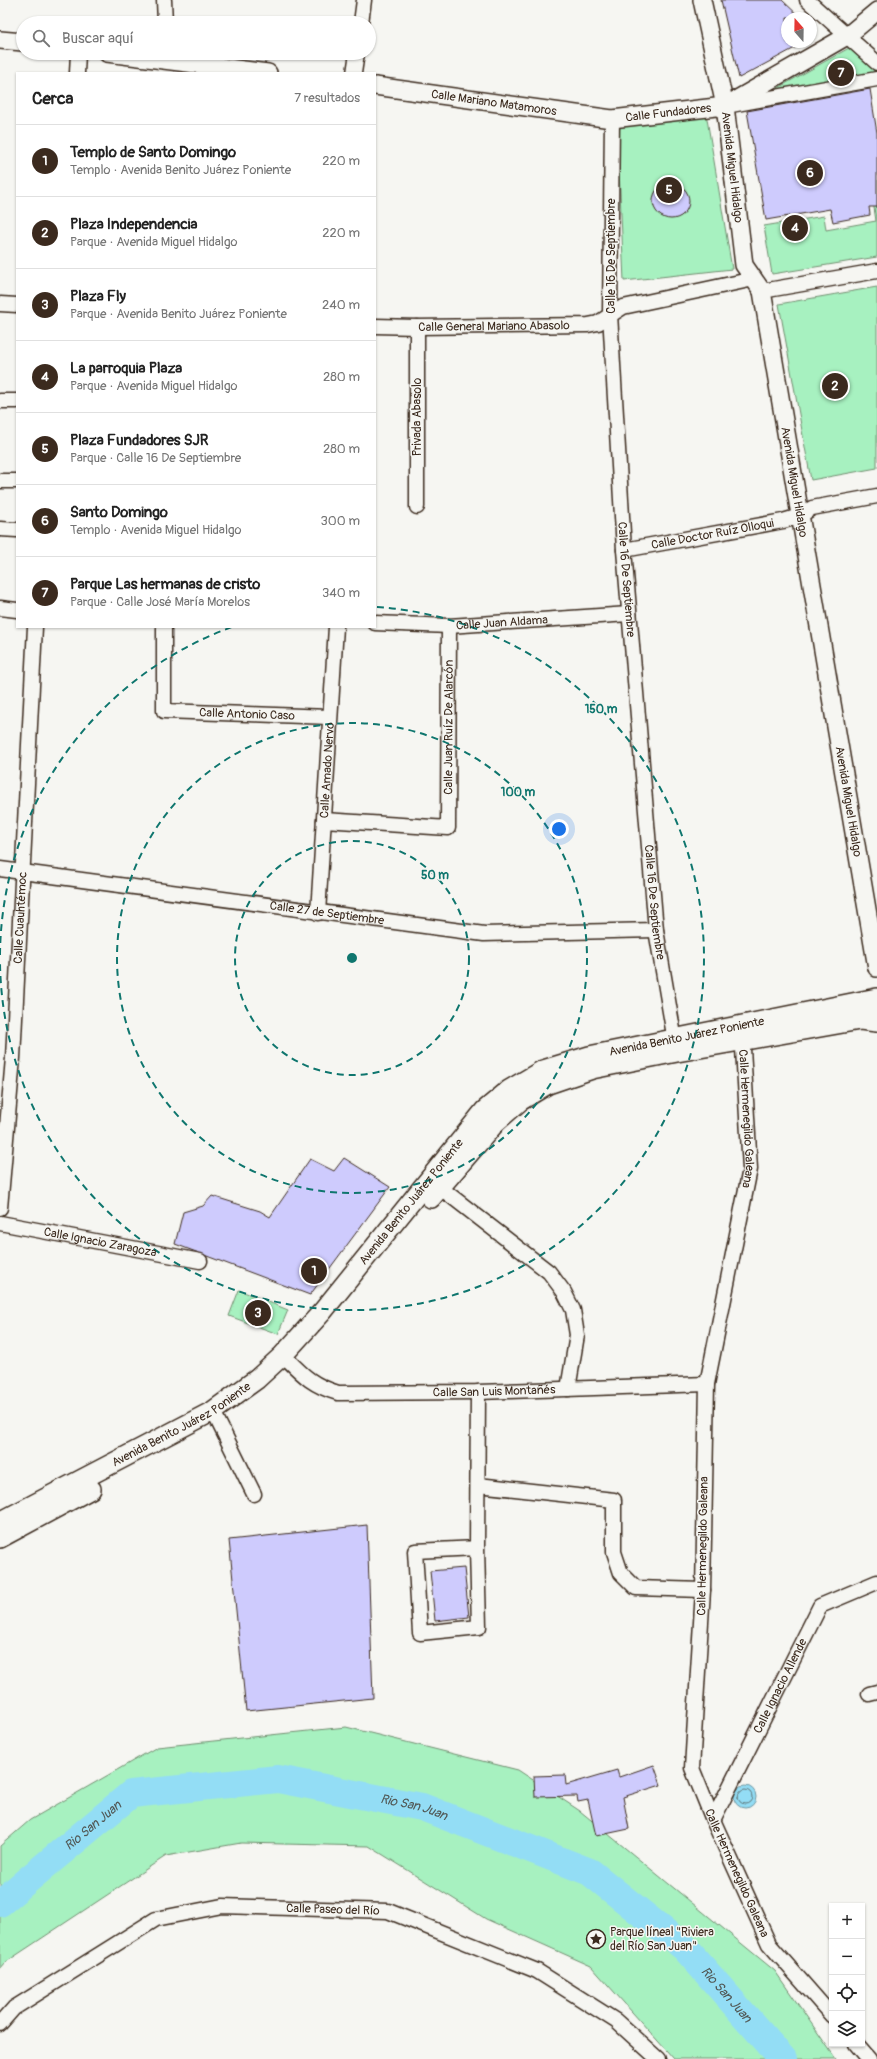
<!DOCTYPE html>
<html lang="es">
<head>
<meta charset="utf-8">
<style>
  :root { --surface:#fff; --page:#f2f2f2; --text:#222; --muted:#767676; --line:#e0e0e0; --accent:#3b2a1e }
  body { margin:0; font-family:Pangolin,sans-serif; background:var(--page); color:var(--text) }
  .controls { position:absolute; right:12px; bottom:12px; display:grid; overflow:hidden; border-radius:0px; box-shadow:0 1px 3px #0004 }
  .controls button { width:36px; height:36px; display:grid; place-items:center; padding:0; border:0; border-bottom:1px solid var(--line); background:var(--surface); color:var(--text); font:20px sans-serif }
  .compass { position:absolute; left:781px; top:12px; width:36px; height:36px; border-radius:50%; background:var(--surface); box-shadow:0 1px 3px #0004; rotate:340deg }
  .you { position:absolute; left:559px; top:829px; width:14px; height:14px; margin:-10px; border:3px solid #fff; border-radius:50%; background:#1a73e8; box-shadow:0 0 0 6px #1a73e833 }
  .badge { display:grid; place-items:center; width:26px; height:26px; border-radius:50%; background:var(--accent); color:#fff; font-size:13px; font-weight:700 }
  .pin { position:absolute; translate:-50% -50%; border:2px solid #fff; box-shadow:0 1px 4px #0006 }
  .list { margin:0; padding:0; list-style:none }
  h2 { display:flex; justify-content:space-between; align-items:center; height:52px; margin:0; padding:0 16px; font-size:17px }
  h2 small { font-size:13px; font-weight:400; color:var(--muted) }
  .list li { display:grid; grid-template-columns:26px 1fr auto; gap:12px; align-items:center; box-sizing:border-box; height:72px; padding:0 16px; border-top:1px solid var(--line) }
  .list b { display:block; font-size:15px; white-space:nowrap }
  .list p { margin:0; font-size:13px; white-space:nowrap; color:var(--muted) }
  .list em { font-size:13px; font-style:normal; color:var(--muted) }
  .icon { flex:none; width:22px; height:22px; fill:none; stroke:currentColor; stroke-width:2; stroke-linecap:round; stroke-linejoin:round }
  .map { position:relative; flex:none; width:877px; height:2059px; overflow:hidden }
  .search { position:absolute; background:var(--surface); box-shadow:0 1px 3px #0004; left:16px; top:16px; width:360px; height:44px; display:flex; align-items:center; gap:10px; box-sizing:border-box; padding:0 14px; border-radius:22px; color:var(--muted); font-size:15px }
  .panel { position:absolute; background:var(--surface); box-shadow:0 1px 3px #0004; left:16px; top:72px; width:360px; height:556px; border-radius:0px }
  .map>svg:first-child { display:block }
</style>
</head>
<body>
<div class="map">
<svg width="877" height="2059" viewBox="0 0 877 2059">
  <rect width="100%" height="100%" fill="#f6f6f2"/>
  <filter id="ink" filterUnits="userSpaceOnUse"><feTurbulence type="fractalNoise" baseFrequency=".025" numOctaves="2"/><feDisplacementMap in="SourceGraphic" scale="8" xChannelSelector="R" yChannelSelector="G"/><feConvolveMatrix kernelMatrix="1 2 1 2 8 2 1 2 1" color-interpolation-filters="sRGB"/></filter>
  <g filter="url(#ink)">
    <path fill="#a7f1c0" stroke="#718e6f" d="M849,48L877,71V75L767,94Z
      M706,113L732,269L624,281L617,124Z
      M877,180V257L772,274L764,226L824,216L826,230L876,221L870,181Z
      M877,287V468L811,480L779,304Z
      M239,1290L288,1310L278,1334L229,1316Z
      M346,1727L518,1770L580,1811L775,1971L836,2059H674L591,1966L486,1919L369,1846L241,1843L166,1856L6,1962L0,1969V1846L30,1820L157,1747Z"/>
    <path fill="#93ddf5" stroke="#70959f" d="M734 1797a11 11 0 1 1 22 0a11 11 0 1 1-22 0Z"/>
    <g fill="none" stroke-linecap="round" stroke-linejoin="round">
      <path stroke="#5e7274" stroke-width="1" d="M738 1797a7 7 0 1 1 14 0a7 7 0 1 1-14 0Z"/>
      <path stroke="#93ddf5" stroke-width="28" id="s1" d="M0,1903L131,1794L278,1779L422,1807L590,1872L685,1948L783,2059"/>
    </g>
    <path fill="#cecbfd" stroke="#3b2a1e" d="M721,0H782L801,18H787V42H806L739,78Z
      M870,89L877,133V207H869L870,215L833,222L830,209L766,220L747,111Z
      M653 201a18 18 0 1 1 36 0a18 18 0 1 1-36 0Z
      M344,1158L390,1187L310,1295L175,1244L183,1212L203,1206L212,1196L260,1211L270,1217L310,1159L334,1171Z
      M367,1525L373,1698L246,1711L229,1540Z
      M464,1568L469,1617L435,1621L430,1571Z
      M654,1765L661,1785L623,1797L629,1829L596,1836L588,1800L578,1802L577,1796L535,1797L534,1776L565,1775L566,1785L617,1770L619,1777Z"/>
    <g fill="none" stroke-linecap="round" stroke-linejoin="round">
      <g stroke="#3b2a1e" stroke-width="17">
        <g id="minor">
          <path d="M164,0L165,23"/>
          <path d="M807,0L877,63"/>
          <path d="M361,23L364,0"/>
          <path d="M77,73L78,53"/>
          <path d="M354,73L357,53"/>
          <path d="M731,105L877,79"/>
          <path id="s2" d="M612,119L610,314L624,550L656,930L676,1047"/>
          <path d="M762,291L877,271"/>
          <path d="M0,304L17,305"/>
          <path id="s3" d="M375,326L417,327L588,325L598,323L623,307L754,279"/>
          <path d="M417,327V507"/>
          <path d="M0,401H17"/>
          <path d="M0,481H17"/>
          <path d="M0,529L17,530"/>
          <path id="s4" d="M624,550L783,521L800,516L812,508L877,496"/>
          <path d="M0,608L17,610"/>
          <path id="s5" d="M375,623L449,626L629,614"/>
          <path id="s6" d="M164,627V711L329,717"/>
          <path id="s7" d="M324,820L448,828L449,626"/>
          <path id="s8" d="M0,869L484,934L656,930"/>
          <path id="s9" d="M318,913L336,627"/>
          <path id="s10" d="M742,1031L750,1169L707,1384L703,1590L692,1768L713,1820L769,1944L832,2016"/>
          <path d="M433,1182L549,1272L564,1292L573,1310L577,1335L568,1389"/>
          <path id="s11" d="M0,1208L13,1058L35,627"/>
          <path id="s12" d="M0,1223L200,1261"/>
          <path id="s13" d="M283,1355C302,1374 311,1385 338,1393L478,1392L707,1384"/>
          <path d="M213,1411L254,1494"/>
          <path d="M478,1485L614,1500V1552L621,1573L636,1588L703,1590"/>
          <path d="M477,1548L415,1551L420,1633L479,1627L477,1548L478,1392"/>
          <path d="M869,1694L877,1692"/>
          <path id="s14" d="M713,1820L820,1606L877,1582"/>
          <path id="s15" d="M0,2024L14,2008L156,1919L222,1906L388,1911L537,1971L616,2021L658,2059"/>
          <path d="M856,2044L869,2059"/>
        </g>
      </g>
      <g stroke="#3b2a1e" stroke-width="20">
        <g id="tertiary">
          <path id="s16" d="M702,0L725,106L744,265L762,291L877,968"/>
          <path d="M0,40L23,42"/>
          <path d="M107,53L268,73"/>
          <path id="s17" d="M375,86L612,119L725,106L847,36L877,11"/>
          <path d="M846,1020L866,1013L877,1005"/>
        </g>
      </g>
      <g stroke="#3b2a1e" stroke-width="22">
        <g id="secondary">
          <path d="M431,1198L496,1122L520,1101L548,1084L592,1069L677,1052L860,1020L877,1022"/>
          <path id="s18" d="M0,1522L213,1411L257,1379L283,1355L323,1311L485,1110L509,1090L543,1070L589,1056L877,998"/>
          <path d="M0,1538L91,1489"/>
        </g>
      </g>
      <use href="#minor" stroke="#f6f6f2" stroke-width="14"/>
      <use href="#tertiary" stroke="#f6f6f2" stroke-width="17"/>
      <use href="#secondary" stroke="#f6f6f2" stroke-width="19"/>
    </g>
  </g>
  <g fill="none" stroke="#0f766e" stroke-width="2" stroke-dasharray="7 5">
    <circle cx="352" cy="958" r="117"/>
    <circle cx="352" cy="958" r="235"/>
    <path d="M0 955A352 352 0 0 1 232 627M377 607A352 352 0 1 1 0 961"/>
  </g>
  <defs>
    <g id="sight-ring" transform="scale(1)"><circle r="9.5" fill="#f6f6f2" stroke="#3b2a1e" stroke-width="1.5"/><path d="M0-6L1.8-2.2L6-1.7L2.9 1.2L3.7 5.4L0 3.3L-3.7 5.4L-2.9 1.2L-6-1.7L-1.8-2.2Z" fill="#3b2a1e"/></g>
  </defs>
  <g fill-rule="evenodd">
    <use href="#sight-ring" x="596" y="1939"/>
  </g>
  <g text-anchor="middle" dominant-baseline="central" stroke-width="3" stroke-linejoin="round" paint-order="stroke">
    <g font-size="12" fill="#3b2a1e" stroke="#f6f6f2">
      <text stroke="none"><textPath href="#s17" startOffset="120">Calle Mariano Matamoros</textPath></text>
      <text stroke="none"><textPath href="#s17" startOffset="296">Calle Fundadores</textPath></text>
      <text stroke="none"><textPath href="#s16" startOffset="170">Avenida Miguel Hidalgo</textPath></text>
      <text transform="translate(611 256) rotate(-90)">Calle 16 De Septiembre</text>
      <text stroke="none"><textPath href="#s3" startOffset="119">Calle General Mariano Abasolo</textPath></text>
      <text transform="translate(417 417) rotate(-90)">Privada Abasolo</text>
      <text stroke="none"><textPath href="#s16" startOffset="494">Avenida Miguel Hidalgo</textPath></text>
      <text stroke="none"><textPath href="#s4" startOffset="90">Calle Doctor Ruíz Olloqui</textPath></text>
      <text stroke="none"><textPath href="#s2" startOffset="461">Calle 16 De Septiembre</textPath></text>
      <text stroke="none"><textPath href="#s5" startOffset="127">Calle Juan Aldama</textPath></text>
      <text stroke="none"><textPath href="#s6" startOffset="167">Calle Antonio Caso</textPath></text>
      <text stroke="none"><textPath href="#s7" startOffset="225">Calle Juan Ruíz De Alarcón</textPath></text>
      <text stroke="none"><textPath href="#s9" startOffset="143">Calle Amado Nervo</textPath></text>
      <text stroke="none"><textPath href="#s16" startOffset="818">Avenida Miguel Hidalgo</textPath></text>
      <text stroke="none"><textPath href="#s2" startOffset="785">Calle 16 De Septiembre</textPath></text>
      <text stroke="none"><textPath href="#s8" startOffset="330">Calle 27 de Septiembre</textPath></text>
      <text stroke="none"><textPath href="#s11" startOffset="291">Calle Cuauhtémoc</textPath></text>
      <text stroke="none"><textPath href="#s18" startOffset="866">Avenida Benito Juárez Poniente</textPath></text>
      <text stroke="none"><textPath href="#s10" startOffset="88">Calle Hermenegildo Galeana</textPath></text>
      <text stroke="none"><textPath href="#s18" startOffset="530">Avenida Benito Juárez Poniente</textPath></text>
      <text stroke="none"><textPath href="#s12" startOffset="102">Calle Ignacio Zaragoza</textPath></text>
      <text stroke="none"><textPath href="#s13" startOffset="224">Calle San Luis Montañés</textPath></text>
      <text stroke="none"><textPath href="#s18" startOffset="206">Avenida Benito Juárez Poniente</textPath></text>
      <text transform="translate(703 1546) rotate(-89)">Calle Hermenegildo Galeana</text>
      <text stroke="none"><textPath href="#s14" startOffset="150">Calle Ignacio Allende</textPath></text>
      <text stroke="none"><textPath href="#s10" startOffset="856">Calle Hermenegildo Galeana</textPath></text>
      <text stroke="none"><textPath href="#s15" startOffset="367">Calle Paseo del Río</textPath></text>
    </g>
    <g font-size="12" fill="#3b2a1e" stroke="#f6f6f2" text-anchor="start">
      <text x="610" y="1932">Parque líneal "Riviera<tspan x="610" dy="14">del Río San Juan"</tspan></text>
    </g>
    <g font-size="13" font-style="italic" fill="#515754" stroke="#f6f6f2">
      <text stroke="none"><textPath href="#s1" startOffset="457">Rio San Juan</textPath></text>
      <text stroke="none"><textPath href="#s1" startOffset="121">Rio San Juan</textPath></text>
      <text stroke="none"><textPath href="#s1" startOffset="829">Rio San Juan</textPath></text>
    </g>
  </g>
  <circle cx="352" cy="958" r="6" fill="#0f766e" stroke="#f6f6f2" stroke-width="2"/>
  <g font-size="12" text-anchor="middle" font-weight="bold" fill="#0f766e" stroke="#f6f6f2" stroke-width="3" stroke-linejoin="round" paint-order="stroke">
    <text x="601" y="713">150 m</text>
    <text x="518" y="796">100 m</text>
    <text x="435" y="879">50 m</text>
  </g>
</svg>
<div class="controls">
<button>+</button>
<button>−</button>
<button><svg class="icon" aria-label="locate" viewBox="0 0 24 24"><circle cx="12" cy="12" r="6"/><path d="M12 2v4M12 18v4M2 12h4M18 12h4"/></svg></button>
<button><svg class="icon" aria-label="layers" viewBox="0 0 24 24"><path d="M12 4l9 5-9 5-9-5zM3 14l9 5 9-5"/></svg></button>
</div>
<svg class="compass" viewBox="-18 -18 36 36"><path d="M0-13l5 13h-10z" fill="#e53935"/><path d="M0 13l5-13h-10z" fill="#767676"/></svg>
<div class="you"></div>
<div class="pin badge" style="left:314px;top:1271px">1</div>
<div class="pin badge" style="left:835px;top:386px">2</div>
<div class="pin badge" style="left:258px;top:1313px">3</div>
<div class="pin badge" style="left:795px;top:228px">4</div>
<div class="pin badge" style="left:669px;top:190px">5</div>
<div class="pin badge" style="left:810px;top:173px">6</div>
<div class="pin badge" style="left:841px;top:73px">7</div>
<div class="search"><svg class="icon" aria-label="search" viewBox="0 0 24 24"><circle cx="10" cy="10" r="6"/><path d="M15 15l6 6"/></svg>Buscar aquí</div>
<section class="panel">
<h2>Cerca<small>7 resultados</small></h2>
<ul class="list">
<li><span class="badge">1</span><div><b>Templo de Santo Domingo</b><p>Templo · Avenida Benito Juárez Poniente</p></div><em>220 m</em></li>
<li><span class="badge">2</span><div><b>Plaza Independencia</b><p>Parque · Avenida Miguel Hidalgo</p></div><em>220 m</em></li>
<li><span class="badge">3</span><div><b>Plaza Fly</b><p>Parque · Avenida Benito Juárez Poniente</p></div><em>240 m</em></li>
<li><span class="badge">4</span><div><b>La parroquia Plaza</b><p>Parque · Avenida Miguel Hidalgo</p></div><em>280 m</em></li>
<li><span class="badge">5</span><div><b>Plaza Fundadores SJR</b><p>Parque · Calle 16 De Septiembre</p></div><em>280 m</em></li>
<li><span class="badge">6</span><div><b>Santo Domingo</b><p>Templo · Avenida Miguel Hidalgo</p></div><em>300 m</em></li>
<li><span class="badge">7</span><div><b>Parque Las hermanas de cristo</b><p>Parque · Calle José María Morelos</p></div><em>340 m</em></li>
</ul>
</section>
</div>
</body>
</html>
